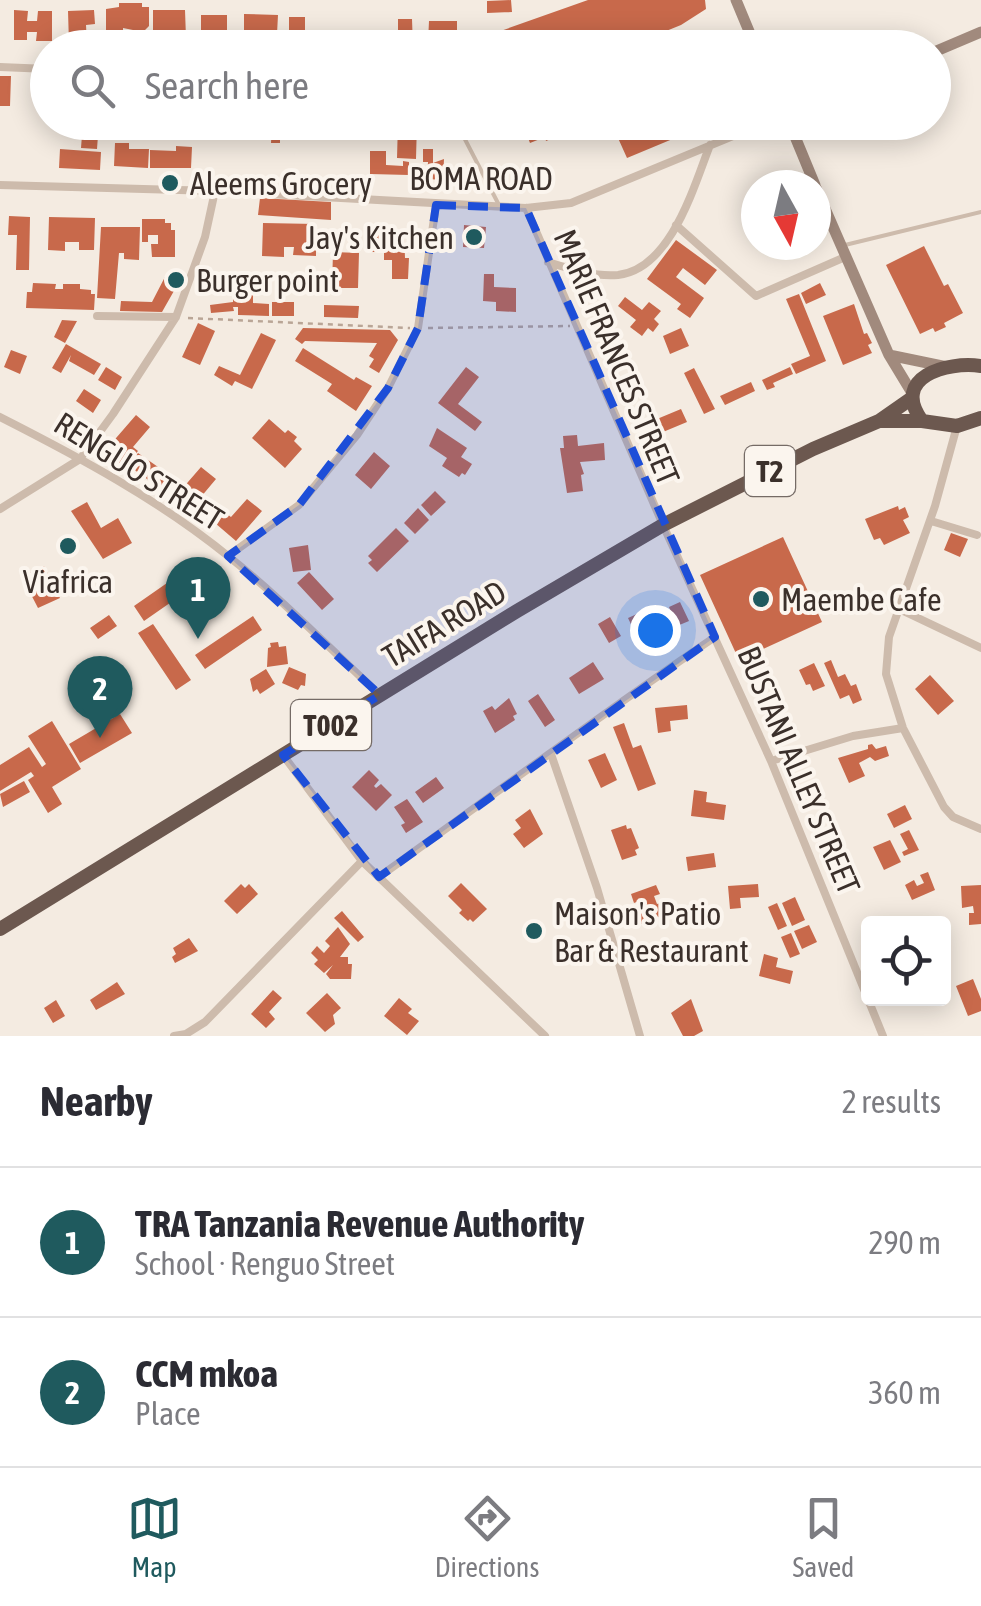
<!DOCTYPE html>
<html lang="en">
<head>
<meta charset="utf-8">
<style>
  :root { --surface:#fff; --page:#f2f2f3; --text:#2b2b33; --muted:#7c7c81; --line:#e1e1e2; --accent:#1f5a5e }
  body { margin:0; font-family:"Asap Condensed",sans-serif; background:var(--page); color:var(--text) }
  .controls { position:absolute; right:30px; bottom:30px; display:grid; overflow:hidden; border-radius:10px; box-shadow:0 5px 25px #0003 }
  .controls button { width:90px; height:90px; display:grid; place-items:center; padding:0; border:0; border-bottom:2px solid var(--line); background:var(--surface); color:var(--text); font:50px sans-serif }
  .compass { position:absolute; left:741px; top:170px; width:90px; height:90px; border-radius:50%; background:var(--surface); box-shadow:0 5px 25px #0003; rotate:172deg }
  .you { position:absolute; left:655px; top:630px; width:35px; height:35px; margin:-25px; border:8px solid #fff; border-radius:50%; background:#1a73e8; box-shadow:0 0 0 15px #1a73e833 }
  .badge { display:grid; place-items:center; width:65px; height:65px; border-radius:50%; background:var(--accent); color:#fff; font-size:32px; font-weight:700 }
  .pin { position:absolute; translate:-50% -82px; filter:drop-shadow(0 2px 5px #0008) }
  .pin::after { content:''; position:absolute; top:52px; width:35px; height:30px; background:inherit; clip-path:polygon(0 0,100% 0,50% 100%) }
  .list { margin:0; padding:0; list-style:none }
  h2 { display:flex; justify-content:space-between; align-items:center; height:130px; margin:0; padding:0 40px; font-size:42px }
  h2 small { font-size:32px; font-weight:400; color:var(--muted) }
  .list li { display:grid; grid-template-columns:65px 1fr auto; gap:30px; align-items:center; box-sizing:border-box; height:150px; padding:0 40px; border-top:2px solid var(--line) }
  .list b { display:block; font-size:38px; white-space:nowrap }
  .list p { margin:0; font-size:32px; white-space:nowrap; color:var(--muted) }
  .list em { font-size:32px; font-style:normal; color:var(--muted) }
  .icon { flex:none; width:55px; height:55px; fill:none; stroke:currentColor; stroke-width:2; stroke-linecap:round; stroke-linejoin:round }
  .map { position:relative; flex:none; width:981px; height:1036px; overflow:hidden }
  .search { position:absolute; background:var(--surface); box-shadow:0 5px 25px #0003; left:30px; right:30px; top:30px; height:110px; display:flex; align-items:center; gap:25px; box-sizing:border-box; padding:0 35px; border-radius:55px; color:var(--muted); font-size:38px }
  .sheet { height:430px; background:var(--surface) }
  nav { display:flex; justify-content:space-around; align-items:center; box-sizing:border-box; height:140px; border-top:2px solid var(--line); background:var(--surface); font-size:28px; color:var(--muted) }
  nav a { display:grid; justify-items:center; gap:5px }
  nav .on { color:var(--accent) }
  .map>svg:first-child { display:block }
</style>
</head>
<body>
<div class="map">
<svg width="981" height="1036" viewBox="0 0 981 1036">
  <rect width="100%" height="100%" fill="#f4ebe1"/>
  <path fill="#c8694b" d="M511,0L512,12L487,13V1Z
    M588,0H705L706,9L681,25L624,48H495L492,34Z
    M119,3H142V7H149V26L143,32L123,28V48H106V9L119,7Z
    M14,10L28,11L27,21H37L38,11H52V41H36L37,32H27V40H14Z
    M94,10L95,24L86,25L87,44H69L68,11Z
    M153,10H185L186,38H153Z
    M244,14L278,15L277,34L244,33Z
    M201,15H227V48H217V35H212V48H201Z
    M289,17H305V48H289Z
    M398,19H412L413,48H398Z
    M429,21H457V42H445V34H441V42H428Z
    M0,76H11L10,106H0Z
    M83,122H99L97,149L81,148Z
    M148,122H163V140H147Z
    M272,122H313L312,132L280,133V143H271Z
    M398,122H417L416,159L397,158Z
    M522,122H580V123L568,128L570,131L546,141L545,137L530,143Z
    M635,122H683L687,133L627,158L618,138L638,130Z
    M115,143H129V149H149L148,168L114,166Z
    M176,146L192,147L191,168H150V150L176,151Z
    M60,149L101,152L100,170L59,168Z
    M423,149H433V163L444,159L443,180L427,179L428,162H423Z
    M370,151H386V165L403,166V161L409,162V175L370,174Z
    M260,198L331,202V220L258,215Z
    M9,216L30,217L29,270H16L17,235H8Z
    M49,217L95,218L94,250H79V242H65V251L48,250Z
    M142,219H165V223H171V230H175V257H152L151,244H158V235H148V242H142Z
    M263,223L316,224V256L293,255L294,247H284V257L262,256Z
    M464,225L486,227L484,248L463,247Z
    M101,227H140L139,260L124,259V253H119L115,299L97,298Z
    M371,228L404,231L405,258H409L408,279H392V260H384V252H371Z
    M676,240L717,270L705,285L683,268L676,277L704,298L690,318L677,309L681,304L647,279Z
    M924,246L944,286L948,284L963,313L944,323L946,327L935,332L933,328L920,334L886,265Z
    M333,252L359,253L358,288H332Z
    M167,273L183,275L162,312L120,311L121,301L152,302Z
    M484,274H494V287L516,288V312L496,311V302L483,301Z
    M33,283L56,284L55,289H63V284H80V289L91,290V294H95L94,310L26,308L27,292H32Z
    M820,283L826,295L806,304L801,293Z
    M799,294L826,361L796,374L791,364L810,356L786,299Z
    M233,295H253V303L269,304V316L238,315V307H233L234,311L211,313L210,305L233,302Z
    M625,297L642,310L649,302L661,311L654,319L659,324L653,332L648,328L642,336L630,327L636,320L618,306Z
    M272,302H294V316H272Z
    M854,304L864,334L867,333L872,343L868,345L872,353L843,365L823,316Z
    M324,305L359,306L358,318L324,317Z
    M62,320L77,321L65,343L54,337Z
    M198,323L215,331L200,365L182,357Z
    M303,328L390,330L398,340L379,373L369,367L374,359L369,356L377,343L305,341L302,344L295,339Z
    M681,328L689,346L670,354L663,336Z
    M261,333L276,340L252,389L235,381L232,386L214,375L219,366L240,375Z
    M66,344L101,364L94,375L69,361L71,355L61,373L52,368Z
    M303,348L354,380L356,377L372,386L356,411L327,391L332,384L295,361Z
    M11,350L27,356L20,374L4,367Z
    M106,367L122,377L115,390L98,380Z
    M466,367L479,377L458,404L482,422L475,431L438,403Z
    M790,367L793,374L773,383L775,387L767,390L762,380Z
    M694,368L715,409L704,414L684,373Z
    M751,382L755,391L725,405L720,396Z
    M84,389L101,400L93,413L76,401Z
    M681,409L687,422L663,432L657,419Z
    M136,415L150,427L133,447L138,451L124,467L111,456L110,445Z
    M269,419L285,433L288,430L297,437L294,441L302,449L285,468L252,438Z
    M437,428L467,448L461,457L472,464L465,475L462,473L459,477L442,466L447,458L429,446Z
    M577,435L578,446L604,443L605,460L580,462L584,474L581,475L583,491L567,493L560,448H564L563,436Z
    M374,452L390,466L371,489L355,475Z
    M138,453L171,476L161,489L129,466Z
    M201,467L216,479L190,510L175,497Z
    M435,491L446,502L431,516L421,505Z
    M247,499L262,511L236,541L215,523L224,512L231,517Z
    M87,502L101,528L118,518L132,543L103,559L71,511Z
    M898,506L899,510L905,507L909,517L903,520L910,533L884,545L880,538L874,540L865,519Z
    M418,508L429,520L415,534L404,523Z
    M396,528L409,541L377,572L368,563L372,560L368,556Z
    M951,533L968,539L960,557L944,550Z
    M783,537L822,622L739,660L700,575Z
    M308,545L311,570L293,572L289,548Z
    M44,566L60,598L38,608L22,577Z
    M190,567L200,582L144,621L134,606Z
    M309,572L334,599L322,610L297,583Z
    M680,602L689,621L677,626L669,607Z
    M657,605L668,628L639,641L628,618Z
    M109,615L117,626L98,639L90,628Z
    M253,616L262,630L205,669L195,655Z
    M610,617L621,636L609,643L598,624Z
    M153,624L191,680L176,690L138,633Z
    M278,642L279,647L286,646L288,664L267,667L268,648L271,647L270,643Z
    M831,660L838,677L845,674L851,686L856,684L862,700L853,704L849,695L840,699L824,663Z
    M593,662L604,679L579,694L569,678Z
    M814,663L825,686L813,691L810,684L806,685L799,670Z
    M289,667L306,674L305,686L301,685L298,690L282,683Z
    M266,669L275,684L260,694L257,689L253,692L250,679Z
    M930,675L954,701L938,715L915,689Z
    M538,694L555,720L545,727L528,701Z
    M509,698L517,714L513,716L515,720L495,733L483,711L492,706L495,710Z
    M687,705L688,719L670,721L671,731L658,733L655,708Z
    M120,714L132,733L80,763L69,744Z
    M52,721L81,769L52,787L62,804L48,813L28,780L34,776L31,772L0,791V765L29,747L42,767L46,764L28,736Z
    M624,723L633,748L641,745L656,784L638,791L613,727Z
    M872,744L876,749L886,746L889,756L875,761L870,757L859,763L865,776L849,783L838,758L868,749V745Z
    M605,753L617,780L601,788L588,760Z
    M369,770L379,780L374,786L376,788L381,784L392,795L376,811L352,787Z
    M436,777L444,788L423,803L415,792Z
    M24,781L30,792L3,807L0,794Z
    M694,790L707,792L706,802L726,805L724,820L691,816Z
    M407,799L423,822L406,833L401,825L405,823L394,807Z
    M905,805L912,819L894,828L887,814Z
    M530,809L543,834L524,848L513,834L521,828L515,820Z
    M626,825L627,829L631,828L639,848L635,850L637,855L622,860L611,830Z
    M909,830L919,850L904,856L902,852L908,849L900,834Z
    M890,840L901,862L884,870L873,847Z
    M714,853L716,867L688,871L686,857Z
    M928,872L935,890L912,900L905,885L914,880L917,886L924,883L920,875Z
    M461,883L487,909L473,922L470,919L468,921L459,913L462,910L448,896Z
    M241,884L245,888L249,884L258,894L237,914L224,901Z
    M758,884L759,897L740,898L741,908L730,909L728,886Z
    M656,885L660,894L654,896L657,904L664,902L669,913L641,924L637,913L643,910L639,901L634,903L631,894Z
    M981,885V924L969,925V913H974L973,906L962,908L961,886Z
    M795,897L805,920L792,926L782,903Z
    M777,903L787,926L778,930L768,907Z
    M342,911L364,937L358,942L334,918Z
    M809,925L817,942L802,949L794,931Z
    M338,927L350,944L340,957H348V964H352L351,979H330L326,974L333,965L324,973L314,964L318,960L311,953L317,946L324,953L330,946L325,941Z
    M791,933L800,954L790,958L781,937Z
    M189,938L198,951L175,963L172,957L176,954L173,948Z
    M764,954L778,958L776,967L793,971L790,984L759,976Z
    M973,979L981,999V1011L968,1016L956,986Z
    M117,982L125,994L96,1010L90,1000Z
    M273,990L282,998L269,1012L275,1019L266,1028L251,1014Z
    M327,993L341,1008L333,1015L335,1024L325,1032L306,1013Z
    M399,998L412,1009L408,1013L419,1021L407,1035L384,1016Z
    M691,999L703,1031L694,1036H683L671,1013Z
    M56,1000L65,1016L53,1023L44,1008Z"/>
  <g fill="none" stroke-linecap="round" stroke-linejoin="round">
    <path stroke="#b9a596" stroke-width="2.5" stroke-dasharray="5 5" stroke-linecap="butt" d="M188,318L410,328
      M428,328L570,326"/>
    <path stroke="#cdbbac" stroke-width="4" d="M456,122L500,207
      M845,245L981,212"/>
    <path stroke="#cdbbac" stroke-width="8" d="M0,67L48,69
      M0,185L215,191L526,208L571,203L767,122
      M526,208L663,525L771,761L883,1036
      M676,225L756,296L845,257
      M548,262C570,269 594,277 618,275C671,269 694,186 710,145
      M97,316L176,317
      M0,417C79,457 159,500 228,556C281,598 330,649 380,695
      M957,426L935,506L889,637L886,674L903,728L944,807L953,817L981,829
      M0,509L80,459L113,414L176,317L205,237L215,191
      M931,521L977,535
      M228,556L299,505L357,435L388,388L418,328L436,205
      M899,609L981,648
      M551,754L597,888L640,1036
      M283,755L362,861L545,1036
      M771,761L853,736L903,728
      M379,877C491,797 601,714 715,637
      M174,1036L186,1034L205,1022L362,861"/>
    <path stroke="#a18a7d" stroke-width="11" d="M736,0L756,48
      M934,52L981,32
      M789,122L815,185
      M816,188L889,355L912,393
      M889,355L947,367"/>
    <path stroke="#6c584f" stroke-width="14" d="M981,366C947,361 890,377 922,421L957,426L981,418
      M879,421H922
      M0,929L517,611L663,525L813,449L879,421L912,398"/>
  </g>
  <path fill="#1d4ed8" fill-opacity="0.2" stroke="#1d4ed8" stroke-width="8" stroke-dasharray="20 12" stroke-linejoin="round" d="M436,205L526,208L715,637L379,877L283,755L380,695L228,556L299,505L388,388L418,328Z"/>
  <g fill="#1f5a5e" stroke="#fbf5ee" stroke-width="4">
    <circle cx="170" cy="183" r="10"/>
    <circle cx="474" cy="237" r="10"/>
    <circle cx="176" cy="280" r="10"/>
    <circle cx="68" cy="546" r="10"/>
    <circle cx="761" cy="599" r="10"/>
    <circle cx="534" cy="931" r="10"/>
  </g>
  <g text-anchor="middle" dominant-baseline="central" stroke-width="8" stroke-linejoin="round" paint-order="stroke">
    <g fill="#fbf5ee" stroke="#756b66" stroke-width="2.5">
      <rect x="745" y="446" width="50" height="50" rx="8"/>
      <rect x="291" y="700" width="80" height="50" rx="8"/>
    </g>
    <g font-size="30" font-weight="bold" fill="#3b302b">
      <text x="770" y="471">T2</text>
      <text x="331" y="725">T002</text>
    </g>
    <g font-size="32" fill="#3b302b" stroke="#fbf5ee">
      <text x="481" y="178">BOMA ROAD</text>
      <text transform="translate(617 357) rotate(67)">MARIE FRANCES STREET</text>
      <text transform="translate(139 471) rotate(32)">RENGUO STREET</text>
      <text transform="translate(444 624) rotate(-31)">TAIFA ROAD</text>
      <text transform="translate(799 770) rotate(67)">BUSTANI ALLEY STREET</text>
    </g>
    <g font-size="32" fill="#3b302b" stroke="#fbf5ee" text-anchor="start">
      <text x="190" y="183">Aleems Grocery</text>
      <text x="454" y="237" text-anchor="end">Jay's Kitchen</text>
      <text x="196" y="280">Burger point</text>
      <text x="68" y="581" text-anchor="middle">Viafrica</text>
      <text x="781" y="599">Maembe Cafe</text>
      <text x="554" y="913">Maison's Patio<tspan x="554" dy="37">Bar &amp; Restaurant</tspan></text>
    </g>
  </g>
</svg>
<div class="controls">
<button><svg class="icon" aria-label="locate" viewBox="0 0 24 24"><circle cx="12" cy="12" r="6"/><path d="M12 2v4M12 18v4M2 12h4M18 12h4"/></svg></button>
</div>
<svg class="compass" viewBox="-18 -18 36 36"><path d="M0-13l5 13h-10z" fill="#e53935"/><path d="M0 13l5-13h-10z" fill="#7c7c81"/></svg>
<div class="you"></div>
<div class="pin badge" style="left:198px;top:639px">1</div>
<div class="pin badge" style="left:100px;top:738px">2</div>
<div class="search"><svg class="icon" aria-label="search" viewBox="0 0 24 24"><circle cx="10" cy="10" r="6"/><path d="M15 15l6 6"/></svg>Search here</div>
</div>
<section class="sheet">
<h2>Nearby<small>2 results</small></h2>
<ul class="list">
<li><span class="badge">1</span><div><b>TRA Tanzania Revenue Authority</b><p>School · Renguo Street</p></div><em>290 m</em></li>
<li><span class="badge">2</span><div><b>CCM mkoa</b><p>Place</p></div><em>360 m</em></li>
</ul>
</section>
<nav>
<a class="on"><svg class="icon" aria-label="map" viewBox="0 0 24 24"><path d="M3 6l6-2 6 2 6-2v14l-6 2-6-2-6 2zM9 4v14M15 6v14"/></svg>Map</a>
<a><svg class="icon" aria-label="directions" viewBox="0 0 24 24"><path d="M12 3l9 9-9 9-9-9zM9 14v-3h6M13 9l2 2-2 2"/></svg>Directions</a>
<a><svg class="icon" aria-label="saved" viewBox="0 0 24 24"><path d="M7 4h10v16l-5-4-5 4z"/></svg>Saved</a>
</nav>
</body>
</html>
